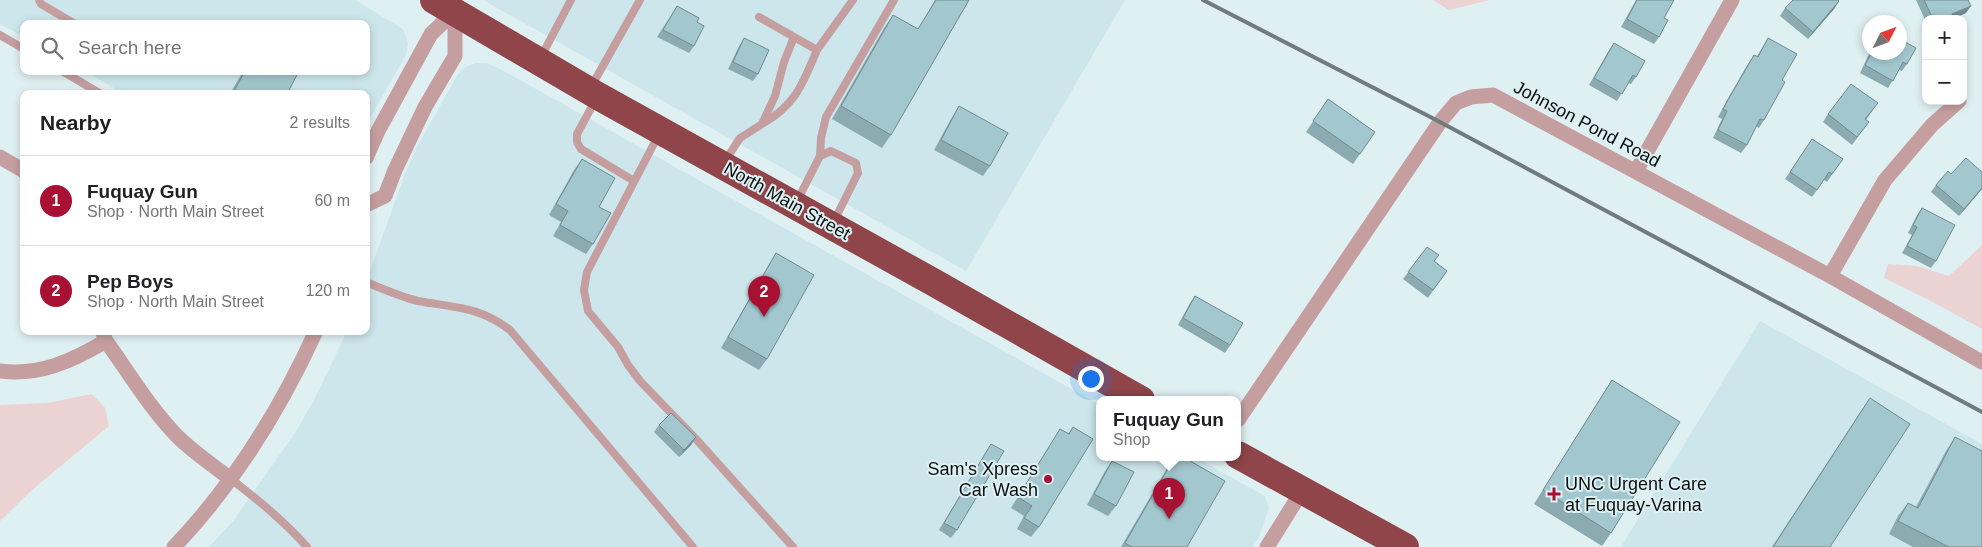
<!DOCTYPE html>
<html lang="en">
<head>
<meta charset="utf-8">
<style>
  :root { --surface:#fff; --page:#f2f2f2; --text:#202124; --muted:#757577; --line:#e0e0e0; --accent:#a81034 }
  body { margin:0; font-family:Arial,sans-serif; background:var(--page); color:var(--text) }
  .controls { position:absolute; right:15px; top:15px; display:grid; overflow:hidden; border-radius:10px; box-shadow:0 2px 8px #0003 }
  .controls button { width:45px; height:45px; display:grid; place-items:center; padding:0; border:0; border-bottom:1px solid var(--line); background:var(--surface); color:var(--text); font:25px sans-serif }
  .compass { position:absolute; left:1862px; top:15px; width:45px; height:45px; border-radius:50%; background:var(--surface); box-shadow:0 2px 8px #0003; rotate:48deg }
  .you { position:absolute; left:1090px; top:378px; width:18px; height:18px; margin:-12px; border:4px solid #fff; border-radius:50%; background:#1a73e8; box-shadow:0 0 0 8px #1a73e833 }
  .badge { display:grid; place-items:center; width:32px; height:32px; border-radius:50%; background:var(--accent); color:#fff; font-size:16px; font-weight:700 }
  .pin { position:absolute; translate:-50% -41px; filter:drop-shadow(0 1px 2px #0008) }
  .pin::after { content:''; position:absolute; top:26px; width:18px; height:15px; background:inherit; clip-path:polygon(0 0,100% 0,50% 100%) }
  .popup { position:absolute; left:1096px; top:396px; width:145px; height:65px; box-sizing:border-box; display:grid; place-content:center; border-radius:10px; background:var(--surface); filter:drop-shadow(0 1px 4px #0005); font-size:16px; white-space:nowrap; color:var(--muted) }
  .popup b { font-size:19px; color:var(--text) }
  .popup::after { content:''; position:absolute; left:50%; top:100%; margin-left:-10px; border:10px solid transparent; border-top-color:var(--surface) }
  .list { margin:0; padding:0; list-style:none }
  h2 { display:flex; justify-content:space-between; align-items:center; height:65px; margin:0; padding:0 20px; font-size:21px }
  h2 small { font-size:16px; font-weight:400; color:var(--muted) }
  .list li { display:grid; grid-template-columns:32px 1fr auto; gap:15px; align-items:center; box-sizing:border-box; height:90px; padding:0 20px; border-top:1px solid var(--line) }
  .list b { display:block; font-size:19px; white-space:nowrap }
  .list p { margin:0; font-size:16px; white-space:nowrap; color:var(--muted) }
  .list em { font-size:16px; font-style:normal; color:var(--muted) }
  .icon { flex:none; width:28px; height:28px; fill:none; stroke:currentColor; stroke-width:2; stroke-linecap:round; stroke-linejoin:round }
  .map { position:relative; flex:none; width:1982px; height:547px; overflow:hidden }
  .search { position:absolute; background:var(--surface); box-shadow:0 2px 8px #0003; left:20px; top:20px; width:350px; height:55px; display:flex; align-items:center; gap:12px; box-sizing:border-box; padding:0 18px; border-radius:10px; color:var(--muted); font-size:19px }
  .panel { position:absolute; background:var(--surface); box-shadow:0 2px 8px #0003; left:20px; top:90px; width:350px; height:245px; border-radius:10px }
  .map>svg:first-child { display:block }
</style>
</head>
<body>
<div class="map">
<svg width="1982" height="547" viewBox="0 0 1982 547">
  <rect width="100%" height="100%" fill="#dff0f3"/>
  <path fill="#cce6eb" d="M0,0H355L403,29L408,43L406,55L366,125V94H124L85,71H366V24H24V37L0,24Z
    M483,0H1125L966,271Z
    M475,63H487L502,70L1100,405V458H1196L1265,496L1269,508L1259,537L1253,547H209L233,521L297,430L318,392L347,331H366V282L405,174L418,145L458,74L464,68Z
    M1760,321L1982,444V547H1621Z"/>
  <path fill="#ebd2d3" d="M1433,0H1490L1449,10Z
    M1982,245V329L1929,300L1884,278L1888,264L1917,266L1949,276Z
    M92,394L105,408L109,426L33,489L0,521V405L47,403Z"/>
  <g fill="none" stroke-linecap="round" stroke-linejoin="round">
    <path stroke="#c59fa0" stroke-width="8" d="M39,0L41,4L75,24
      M0,35L24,49
      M817,50L853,0
      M541,57L571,0
      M62,71L101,94
      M591,87L640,0
      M596,99L577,134V142L581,149L634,181
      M762,124C796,105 803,83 817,50L794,37
      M659,134L587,272L584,290L588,311L618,347L628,365L640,381L696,439L793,547
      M820,156L831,151L856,163L858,173L834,221
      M725,161L740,138L762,124L775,96L784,62L794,37L759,17
      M797,201L820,156L821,138L826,117L894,0
      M366,282C383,289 401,297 418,301C456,308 478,306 510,330L693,547
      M231,479C258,500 284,521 307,547"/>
    <path stroke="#c59fa0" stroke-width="15" d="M0,157L24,171
      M366,158L378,131L431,34L455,11
      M1636,171L1732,0
      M366,205L385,196L395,170L425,107L455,56V11
      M1830,276L1885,180L1932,125L1959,101
      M102,331L106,341C129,373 151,410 179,438C195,453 213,466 231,479
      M0,371C40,376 72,361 106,341
      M1238,420L1440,122L1456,103L1471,97L1493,95L1830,276L1982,362
      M174,547C234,484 280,410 316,331
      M1267,547L1302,491"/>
    <path stroke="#8f454a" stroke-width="28" d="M434,0L598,96L933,282L1141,400
      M1238,455L1405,547"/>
    <path stroke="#707b7d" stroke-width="4" d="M1203,0L1440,122L1982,412"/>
  </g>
  <path fill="#8babb1" d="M935,0H969L891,135L882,148L832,119L884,28L893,15L918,29Z
    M1636,0H1674L1664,18L1659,37L1654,44L1621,27Z
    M1916,0H1968L1966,13L1953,19H1926V22Z
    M1839,1L1834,9L1808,39L1780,16L1785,8Z
    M677,6L694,46L689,53L657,37Z
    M744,38L758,74L753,81L728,69L739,46Z
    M1768,38L1782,80L1764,120L1759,128L1756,126L1747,145L1741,153L1713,138L1722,119L1718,117L1727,100L1749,62L1754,55L1757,56Z
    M1614,43L1636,77L1631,84L1628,83L1617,101L1589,85L1609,50Z
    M1870,52H1900L1907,64L1902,71L1899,70L1888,88L1860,73Z
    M243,71H299L287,94H230Z
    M1328,99L1375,132L1353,164L1306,132Z
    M959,106L990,166L983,176L934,150L952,117Z
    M1873,110L1866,120L1869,122L1852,145L1823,122L1828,114Z
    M1812,139L1843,159L1827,182L1824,180L1812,197L1785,179Z
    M582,159L599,207L593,244L586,254L553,236L561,222L549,215L574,170Z
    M1951,174L1982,189L1959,216L1931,192L1936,185Z
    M1922,208L1936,261L1931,268L1902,253L1912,235L1908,233L1917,215Z
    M1427,247L1434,262L1447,271L1428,298L1403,279Z
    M776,253L767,359L759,370L721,348L769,264Z
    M1195,296L1230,345L1225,353L1178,325L1190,303Z
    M1612,380L1611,533L1602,546L1534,504L1603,394Z
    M1870,398L1830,547H1772L1861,411Z
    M659,425L696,437L691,445L679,457L654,432Z
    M1073,427L1039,527L1031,537L1017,529L1024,516L1011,508L1053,440L1060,429L1068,434Z
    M1955,437L1982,547H1913L1889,534L1898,516L1908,503L1916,507L1946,451Z
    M991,444L957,530L951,538L939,530Z
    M1173,458H1185L1187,547H1121Z
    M1112,461L1116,506L1108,516L1087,505L1105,471Z"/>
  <path fill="#718b90" d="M1839,1L1834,9L1808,39L1813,32Z
    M1971,6L1966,13L1953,19L1952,14Z
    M1982,188V189L1959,216L1964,209Z
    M696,437L691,445L679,457L684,450Z"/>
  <path fill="#a2c7ce" stroke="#718b90" d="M936,0H969L891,135L841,106L893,15L918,29Z
    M1637,0H1674L1664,18L1668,20L1659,37L1627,19Z
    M1793,0H1838L1839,1L1813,32L1785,8Z
    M1924,0H1968L1971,6L1952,14L1953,18V19H1933Z
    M677,6L699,18L697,22L704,26L694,46L663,30Z
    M744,38L769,50L758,74L733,62Z
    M1768,38L1797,54L1782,80L1785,82L1764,120L1760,119L1747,145L1718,130L1727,111L1723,109L1732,93L1754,55L1758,57Z
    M1900,39L1916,48L1907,64L1903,62L1893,81L1865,65L1872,52H1900Z
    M1614,43L1645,61L1636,77L1633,75L1622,94L1594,78Z
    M245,71H299L287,94H239L234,91Z
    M1851,84L1878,103L1865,119L1869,122L1857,137L1828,114Z
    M1328,99L1375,132L1360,154L1313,121Z
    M959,106L1008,133L990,166L941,140Z
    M1812,139L1843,159L1832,174L1829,172L1817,190L1790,172Z
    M1966,158L1982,172V188L1964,209L1936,185L1948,171L1951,174Z
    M582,159L615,178L599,207L611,213L593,244L560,225L568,211L556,204Z
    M1922,208L1955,225L1936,261L1907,246L1917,227L1913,225Z
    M1427,247L1439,255L1434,261L1447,271L1433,290L1408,272Z
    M776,253L814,275L767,359L728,337Z
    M1195,296L1243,323L1230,345L1183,318Z
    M1612,380L1680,422L1611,533L1543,490Z
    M1870,398L1910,424L1830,547H1773Z
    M671,413L696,437L684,450L659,425Z
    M1073,427L1093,439L1039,527L1024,518L1032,506L1018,497L1060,429L1069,434Z
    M1955,437L1982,451V547H1949L1898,521L1908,503L1918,508Z
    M991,444L1004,451L957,530L944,523Z
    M1174,458H1185L1225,481L1187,547H1132L1125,543Z
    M1112,461L1134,472L1116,506L1094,494Z"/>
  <g fill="#a81034" stroke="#dff0f3" stroke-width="2">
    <circle cx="1048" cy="479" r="5"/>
    <path d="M1551.5 486.5h5v5h5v5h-5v5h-5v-5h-5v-5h5z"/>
  </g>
  <g text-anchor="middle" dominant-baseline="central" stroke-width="4" stroke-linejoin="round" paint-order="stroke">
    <g font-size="18" fill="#0a1011" stroke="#dff0f3">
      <text transform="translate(1587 124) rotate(28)">Johnson Pond Road</text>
      <text transform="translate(787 201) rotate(29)">North Main Street</text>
    </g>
    <g font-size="18" fill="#0a1011" stroke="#dff0f3" text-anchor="end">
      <text x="1038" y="469">Sam's Xpress<tspan x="1038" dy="21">Car Wash</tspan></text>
      <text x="1565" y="484" text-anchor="start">UNC Urgent Care<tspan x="1565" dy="21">at Fuquay-Varina</tspan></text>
    </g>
  </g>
</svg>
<div class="controls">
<button>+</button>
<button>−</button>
</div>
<svg class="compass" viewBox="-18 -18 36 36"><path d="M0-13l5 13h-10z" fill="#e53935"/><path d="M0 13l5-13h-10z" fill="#757577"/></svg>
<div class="you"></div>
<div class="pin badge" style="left:1169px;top:519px">1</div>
<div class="popup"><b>Fuquay Gun</b>Shop</div>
<div class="pin badge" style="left:764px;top:317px">2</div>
<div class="search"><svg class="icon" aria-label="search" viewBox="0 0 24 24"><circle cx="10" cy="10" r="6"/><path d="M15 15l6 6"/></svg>Search here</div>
<section class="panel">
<h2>Nearby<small>2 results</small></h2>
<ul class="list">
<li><span class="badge">1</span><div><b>Fuquay Gun</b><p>Shop · North Main Street</p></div><em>60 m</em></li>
<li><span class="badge">2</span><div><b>Pep Boys</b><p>Shop · North Main Street</p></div><em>120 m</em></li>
</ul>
</section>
</div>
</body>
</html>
